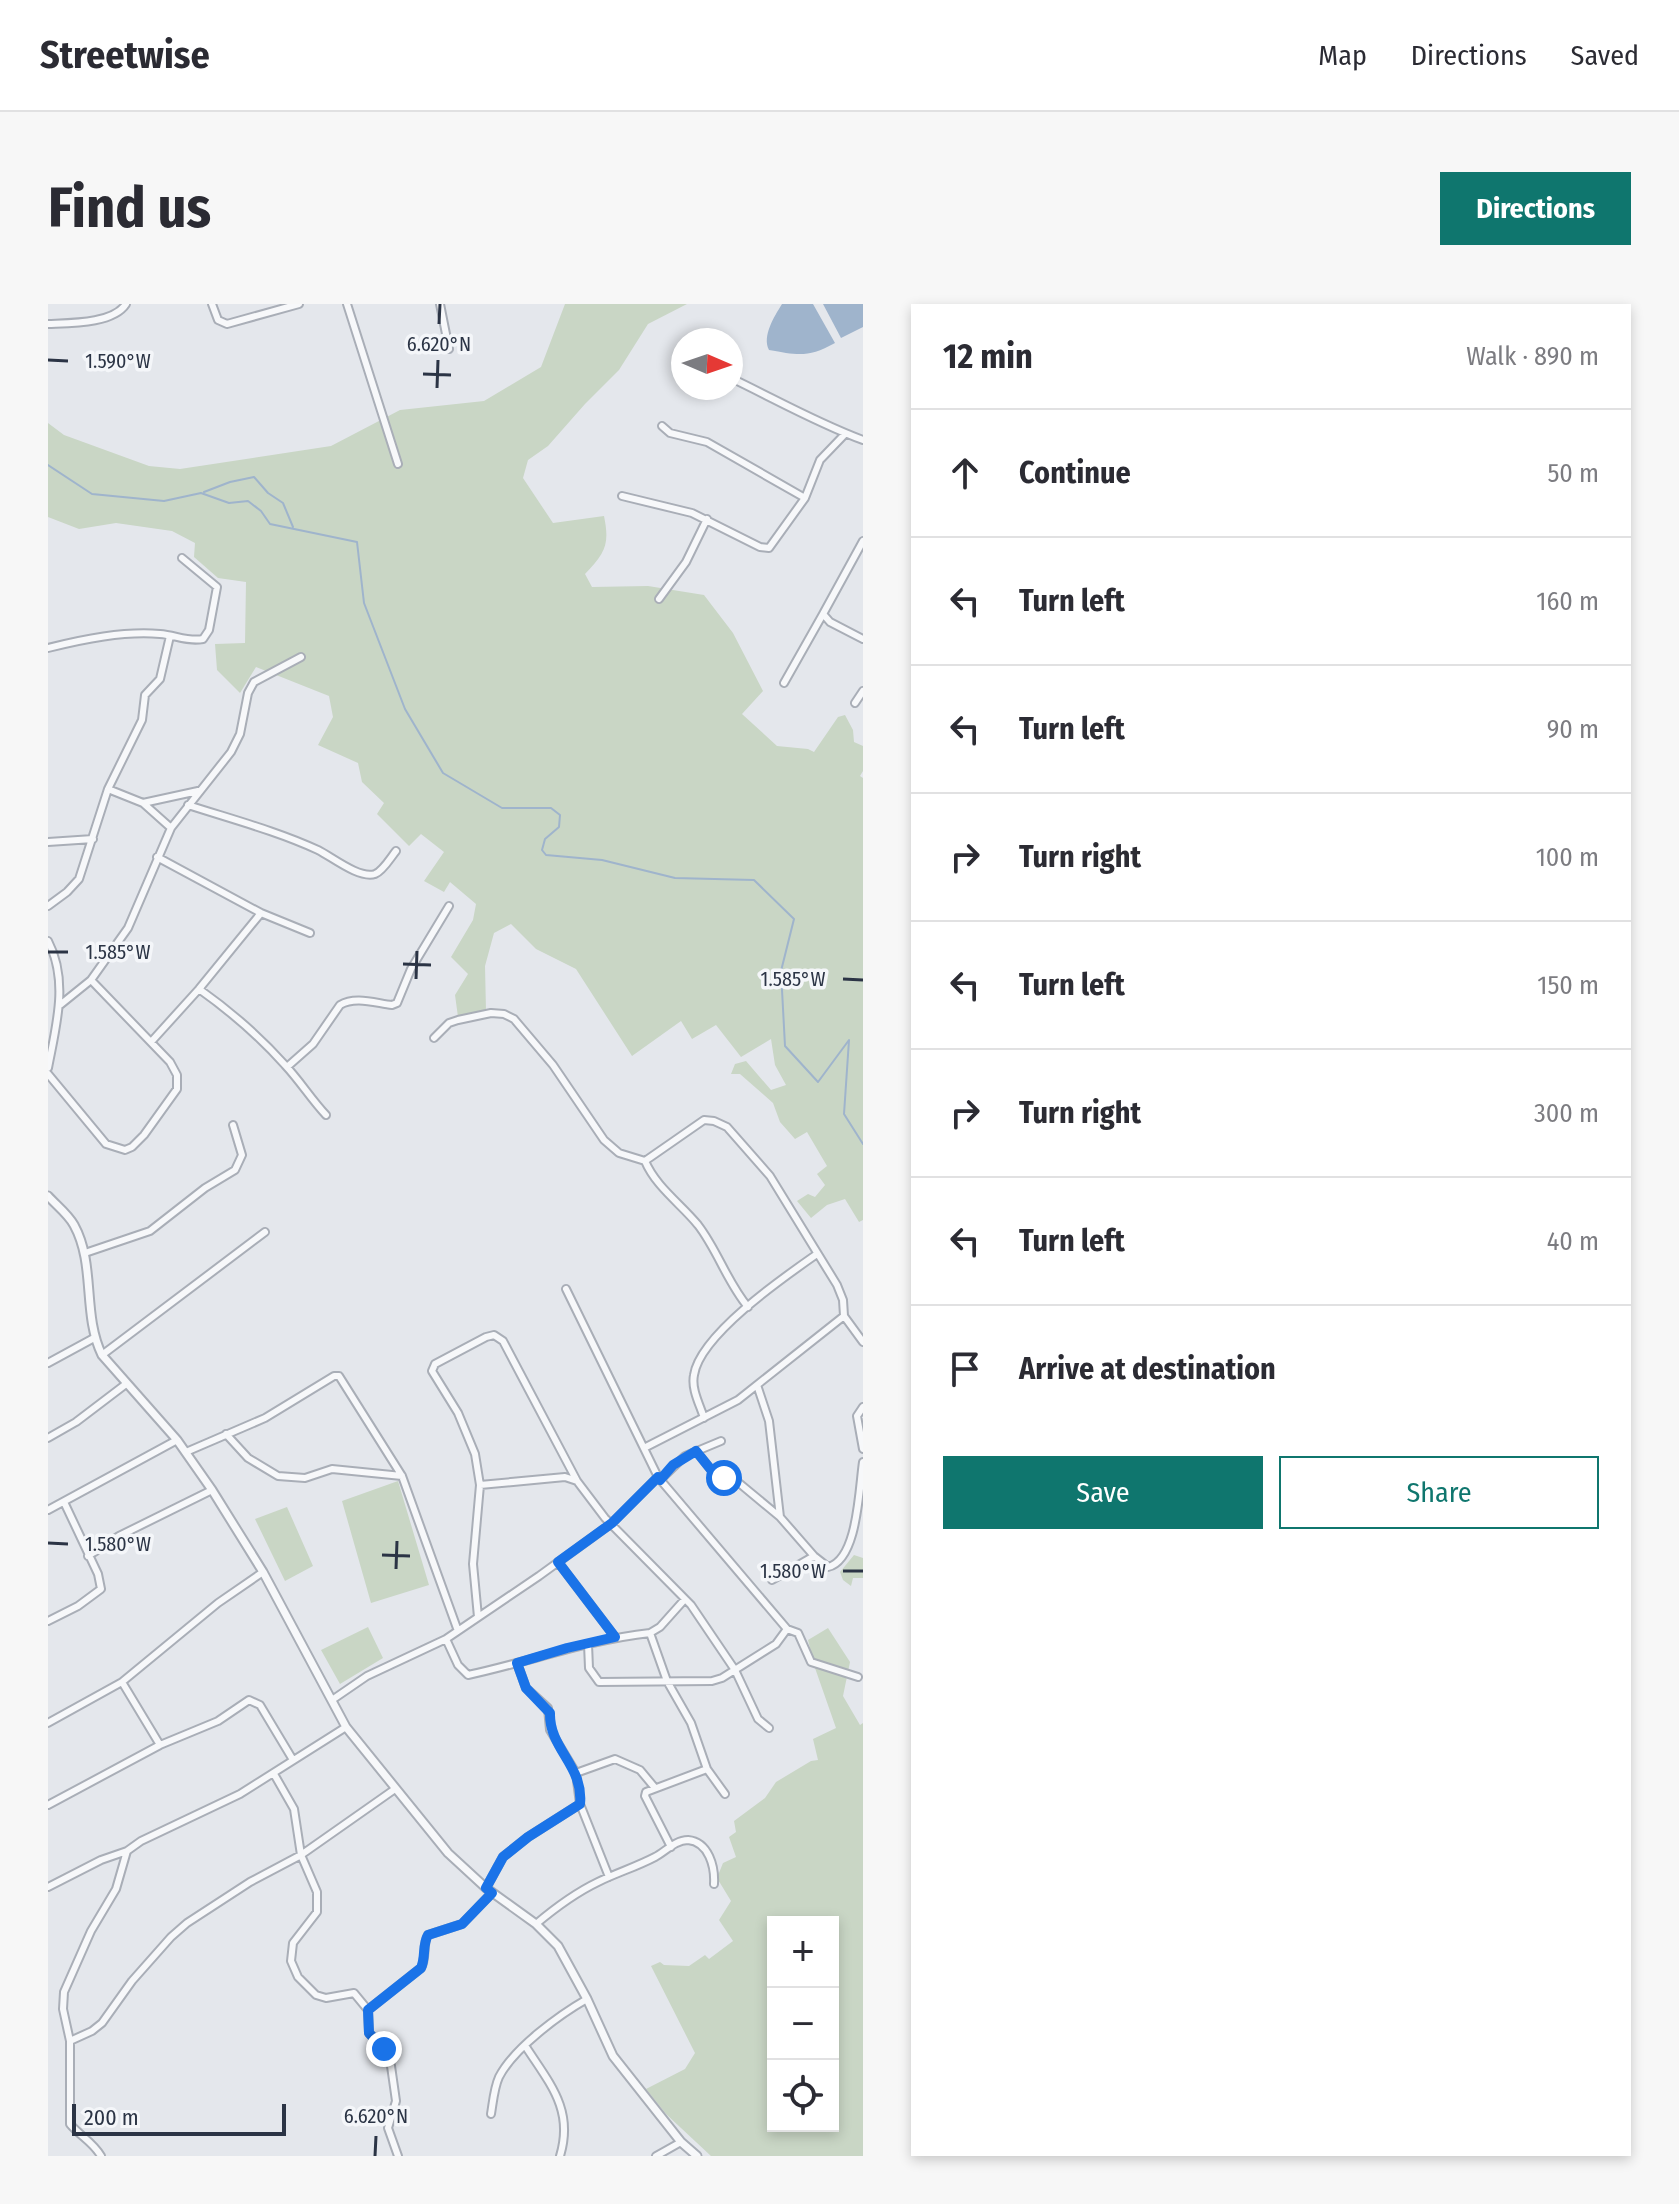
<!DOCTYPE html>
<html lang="en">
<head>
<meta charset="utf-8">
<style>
  :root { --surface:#fff; --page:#f7f7f7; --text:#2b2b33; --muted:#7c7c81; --line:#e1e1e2; --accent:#0f766e }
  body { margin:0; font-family:"Fira Sans Condensed",sans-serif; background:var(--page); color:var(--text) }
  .controls { position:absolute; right:24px; bottom:24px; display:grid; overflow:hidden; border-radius:0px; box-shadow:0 4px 12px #0003 }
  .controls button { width:72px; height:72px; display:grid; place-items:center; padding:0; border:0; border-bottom:2px solid var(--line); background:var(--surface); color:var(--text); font:40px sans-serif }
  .compass { position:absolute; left:623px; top:24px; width:72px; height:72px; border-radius:50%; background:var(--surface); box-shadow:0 4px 12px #0003; rotate:92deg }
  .scale { position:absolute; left:24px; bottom:20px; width:214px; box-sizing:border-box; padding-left:8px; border:4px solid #2b3445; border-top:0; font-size:22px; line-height:28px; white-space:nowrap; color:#2b3445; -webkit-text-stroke:6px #f4f6f9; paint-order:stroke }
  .stop { position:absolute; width:24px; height:24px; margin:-18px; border:6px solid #1a73e8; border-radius:50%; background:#fff }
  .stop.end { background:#1a73e8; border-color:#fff; box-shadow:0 2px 8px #0008 }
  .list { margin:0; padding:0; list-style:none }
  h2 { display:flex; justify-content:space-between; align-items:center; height:104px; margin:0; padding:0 32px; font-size:34px }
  h2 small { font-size:26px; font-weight:400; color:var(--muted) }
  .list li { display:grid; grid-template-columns:52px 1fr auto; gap:24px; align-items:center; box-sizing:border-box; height:128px; padding:0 32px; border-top:2px solid var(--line) }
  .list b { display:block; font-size:30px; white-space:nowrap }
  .list em { font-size:26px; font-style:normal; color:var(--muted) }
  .actions { display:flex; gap:16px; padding:24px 32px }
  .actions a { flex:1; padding:18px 0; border:2px solid var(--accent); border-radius:0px; text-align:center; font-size:28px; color:var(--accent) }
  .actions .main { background:var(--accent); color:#fff }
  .icon { flex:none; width:44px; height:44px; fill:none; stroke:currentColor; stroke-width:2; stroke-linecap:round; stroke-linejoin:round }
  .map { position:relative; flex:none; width:815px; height:1852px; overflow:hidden; border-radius:0px }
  header { display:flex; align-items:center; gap:48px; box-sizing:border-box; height:112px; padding:0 40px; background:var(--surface); border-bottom:2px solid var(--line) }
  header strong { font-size:38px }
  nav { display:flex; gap:44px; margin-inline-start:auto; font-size:28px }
  .intro { display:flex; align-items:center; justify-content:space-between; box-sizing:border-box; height:192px; padding:0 48px }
  h1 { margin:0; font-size:56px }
  .button { padding:20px 36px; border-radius:0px; background:var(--accent); color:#fff; font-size:28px; font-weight:700 }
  main { display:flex; gap:48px; padding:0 48px }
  aside { flex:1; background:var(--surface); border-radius:0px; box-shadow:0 4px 12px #0003 }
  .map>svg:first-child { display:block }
</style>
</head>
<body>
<header>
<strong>Streetwise</strong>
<nav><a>Map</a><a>Directions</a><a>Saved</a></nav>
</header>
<div class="intro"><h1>Find us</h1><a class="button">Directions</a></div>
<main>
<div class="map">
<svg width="815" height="1852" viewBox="0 0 815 1852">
  <rect width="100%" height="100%" fill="#e4e7ec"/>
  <path fill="#c9d6c5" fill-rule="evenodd" d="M517,0H639L600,20L571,66L537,100L500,142L480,156L475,174L505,219L556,212C562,241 557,249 537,270L544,283L600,282L656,291L685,329L715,387L694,410L729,442L760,445L766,448L790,413L797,411L805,426L806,438L815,442V467L812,472L815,474V916L811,918L797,895L779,901L763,914L749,897L760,890L767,893L777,881L769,870L779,862L759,828L747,835L732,818L725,799L692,770H683L687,760L698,757L723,786L738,781L727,761L723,735L693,753L668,721L644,735L633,717L584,752L528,665L488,645L463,620L446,629L437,662L438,707L428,711L410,713L407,691L420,670L403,653L425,616L428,600L402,578L396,588L376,577L396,548L373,530L361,542L329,510L336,499L314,478L310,459L270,441L285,413L281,392L208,363L192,389L169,366L167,340L197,339L198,278L170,274L146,253L147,239L124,227L68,219L31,225L0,213V119L16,131L101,162L132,165L283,142L352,106L436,97L493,63Z
    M350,1177L381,1281L323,1299L294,1197Z
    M239,1203L265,1262L237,1277L207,1215Z
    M806,1251L815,1254V1274H805L803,1282L795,1276L792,1268Z
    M320,1323L335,1354L292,1380L273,1346Z
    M780,1324L802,1358L795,1392L812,1421L815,1419V1852H663L618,1810L598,1785L637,1765L647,1749L603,1662L612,1658L616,1661L641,1662L657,1651L661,1655L685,1637L671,1616L683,1597L669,1574L675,1559L688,1553L681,1533L688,1528L686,1517L717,1494L728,1478L763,1457L770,1456L765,1435L788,1424L767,1364L760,1336ZM725,1618H785V1822H725Z"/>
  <path fill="#9fb4cc" d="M734,0H765L787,39C760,54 750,51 721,46C714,32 726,13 734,0Z
    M775,0H815V23L793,34Z"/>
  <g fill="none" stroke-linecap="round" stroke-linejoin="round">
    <path stroke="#9fb4cc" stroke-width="2" d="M0,161L44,190L116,197L153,189L181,199L200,197L213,207L222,220L309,238L316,299L357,405L395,469L454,504H503L512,511L511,523L497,535L494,546L498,551L554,556L627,574L706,576L746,615L733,667L737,742L770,778L801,736L796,810L815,840
      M156,188L182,178L206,173L220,189L235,199L245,223"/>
    <g stroke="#a9aeb7" stroke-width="10">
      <path id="minor" d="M164,0L170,16L179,20L251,0
        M299,0L350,160
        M392,0L401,45
        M0,20C21,19 65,20 78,0
        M683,74C727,95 769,119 815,136
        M614,122L622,129L659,138L757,194
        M574,192L644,209L712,243L721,244L757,194L772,156L797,130
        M815,237L775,310L782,318L815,335
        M611,295L638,258L659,215
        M0,344C36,335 75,327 112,330C127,331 140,338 155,335L161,326L169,283L134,254
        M736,379L775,310
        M807,399L815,387
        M60,485L95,499L123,524
        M95,499L150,487
        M140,501C183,515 229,527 270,546C284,553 311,575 327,570C335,567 343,553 348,547
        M0,538L45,535
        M109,553L213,609L262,629
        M0,602L19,588L31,575L60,485L94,416L97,391L112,375L122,332
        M0,637C21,677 8,722 0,764
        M151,685C182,707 212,733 237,761C252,777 263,795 278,811
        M12,701L43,676L80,624L123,524L183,448L192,430L200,389L206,378L253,353
        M386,734L401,719L410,716L443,709L456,710L466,715L505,761L556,836L571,849L597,857C608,883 633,900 650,921C670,947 679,978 700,1003
        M103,738L151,685L213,609
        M239,763L265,740L292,701C307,692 327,699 344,701L349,699L363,665L401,602
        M0,770L58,840L77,846L84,843L96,831L129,785V771L122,758L43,676
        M597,857L656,816L666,817L679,823L722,872L789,981L795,996L796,1012L815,1038
        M37,949L102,927L157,884L187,866L194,851L185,821
        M54,1051L217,928
        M0,1059L46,1034
        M709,1081L721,1117L732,1213L766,1252L780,1263C810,1256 811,1184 815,1158
        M815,1103L809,1112L815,1145
        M656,1114C652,1101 643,1085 646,1071C652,1031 736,973 769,950
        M178,1130L200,1154L230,1172L257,1174L284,1165L354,1172
        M0,1134L28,1118L78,1080
        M596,1144L690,1096L796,1012
        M648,1147L664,1167L691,1179L732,1213
        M138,1148L217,1114L286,1072H291L354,1172L410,1327
        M612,1176L637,1152L673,1137
        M432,1181L517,1173L529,1177L557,1214L643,1301L687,1366L710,1415L721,1424
        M0,1206L129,1136
        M40,1252L71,1232L164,1186
        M510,1258L567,1333
        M724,1276L766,1252
        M430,1313L425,1260L432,1181L427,1150L410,1109L384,1067L387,1060L438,1033L446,1031L455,1037L529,1177
        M0,1317L30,1302L53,1285L50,1270L16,1198
        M739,1325L750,1329L763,1358L810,1373
        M602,1329L612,1323L637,1295
        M398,1335L410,1361L420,1371C481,1358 539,1336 602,1329L619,1377L643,1419L659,1465L677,1490
        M540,1340L541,1364L551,1378L664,1377L674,1374L728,1340L739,1325L610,1173
        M469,1359L478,1384L500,1404L502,1426L528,1469L532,1500L561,1573
        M74,1378L112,1441
        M284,1396L319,1372L398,1335L491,1272L564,1219L610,1173L518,985
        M0,1419L74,1378L170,1299L215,1268
        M528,1469L567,1455L592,1466L607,1484
        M226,1470L246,1505L253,1551L269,1588V1608L245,1639L243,1657L250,1673L268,1691L278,1694L306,1689L320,1706L373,1664C379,1653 374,1641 380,1631L414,1620L444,1589
        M0,1501L112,1441L170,1417L201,1396L212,1401L245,1456
        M623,1543L597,1492L598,1488L659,1465
        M0,1583L53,1556L79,1547
        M438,1584L455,1553L480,1533L532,1500
        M488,1620C507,1604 527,1589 550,1578C568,1569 588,1563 607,1553C617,1548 627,1536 640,1536C661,1538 667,1563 666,1580
        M320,1706L321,1729L336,1745L343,1762L348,1797L340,1824L350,1852
        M22,1737L44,1727L54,1719L84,1677L123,1633L139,1619L202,1578L253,1551L347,1485
        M478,1743C502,1780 526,1806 512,1852
        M443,1810C445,1798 446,1784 451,1773C466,1744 511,1711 539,1695
        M53,1852C45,1838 32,1832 22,1820V1737L15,1705L16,1688L43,1627L68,1585L79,1547L93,1537L192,1490L298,1423
        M608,1852L633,1838"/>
    </g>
    <g stroke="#a9aeb7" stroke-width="11">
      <path id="tertiary" d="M0,892C8,901 20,910 26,921C48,961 34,1010 54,1051L129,1136L164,1186L215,1268L298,1423L400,1549L438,1584L488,1620L510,1642L539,1695L565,1752L633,1838L649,1852"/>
    </g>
    <use href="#minor" stroke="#f7f8fa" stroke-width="6"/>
    <use href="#tertiary" stroke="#f7f8fa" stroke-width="7"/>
  </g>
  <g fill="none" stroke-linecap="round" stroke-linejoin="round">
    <path stroke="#1a73e8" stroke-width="10" d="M336,1745L321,1729L320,1706L373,1664C378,1653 374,1641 380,1631L414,1620L444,1589L438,1584L455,1553L480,1533L532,1500C536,1462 501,1445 502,1409L478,1384L469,1359L519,1344L567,1333L510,1258L564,1219L610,1173L612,1176L625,1161L648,1147L664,1167L676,1174"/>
  </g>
  <path fill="none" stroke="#2b3445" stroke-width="3" d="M391,20L392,0M0,56L20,57M375,70L403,71M389,84L390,56M0,648H20M355,660L383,661M368,675L369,647M795,675L815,676M0,1239L20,1240M334,1251L362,1252M348,1265L349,1237M795,1267H815M327,1852L328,1832"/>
  <g font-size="20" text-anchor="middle" fill="#2b3445" stroke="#f4f6f9" stroke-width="7" stroke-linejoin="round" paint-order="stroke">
    <text x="391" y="47">6.620°N</text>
    <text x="70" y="64">1.590°W</text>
    <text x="70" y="655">1.585°W</text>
    <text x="745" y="682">1.585°W</text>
    <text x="70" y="1247">1.580°W</text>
    <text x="745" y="1274">1.580°W</text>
    <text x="328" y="1819">6.620°N</text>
  </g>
</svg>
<div class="controls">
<button>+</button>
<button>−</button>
<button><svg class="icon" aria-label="locate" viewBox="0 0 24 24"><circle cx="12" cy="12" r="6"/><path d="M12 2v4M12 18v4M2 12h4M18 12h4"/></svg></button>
</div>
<svg class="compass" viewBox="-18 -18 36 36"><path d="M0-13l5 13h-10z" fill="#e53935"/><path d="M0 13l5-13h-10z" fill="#7c7c81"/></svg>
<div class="scale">200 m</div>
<div class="stop" style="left:676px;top:1174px"></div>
<div class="stop end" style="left:336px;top:1745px"></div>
</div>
<aside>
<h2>12 min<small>Walk · 890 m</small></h2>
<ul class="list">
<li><svg class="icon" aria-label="ahead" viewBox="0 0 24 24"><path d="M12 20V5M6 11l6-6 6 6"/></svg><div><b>Continue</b></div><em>50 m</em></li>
<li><svg class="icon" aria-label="left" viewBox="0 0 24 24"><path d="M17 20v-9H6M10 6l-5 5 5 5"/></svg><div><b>Turn left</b></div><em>160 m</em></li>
<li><svg class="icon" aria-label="left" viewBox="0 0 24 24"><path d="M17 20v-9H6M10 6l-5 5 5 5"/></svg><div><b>Turn left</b></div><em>90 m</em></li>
<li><svg class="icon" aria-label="right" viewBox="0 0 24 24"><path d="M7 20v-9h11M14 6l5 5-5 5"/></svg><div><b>Turn right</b></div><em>100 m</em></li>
<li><svg class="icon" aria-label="left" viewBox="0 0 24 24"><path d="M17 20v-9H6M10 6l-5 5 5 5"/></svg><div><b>Turn left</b></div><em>150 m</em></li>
<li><svg class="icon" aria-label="right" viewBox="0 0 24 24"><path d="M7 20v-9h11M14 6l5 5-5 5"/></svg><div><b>Turn right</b></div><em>300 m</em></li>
<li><svg class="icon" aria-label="left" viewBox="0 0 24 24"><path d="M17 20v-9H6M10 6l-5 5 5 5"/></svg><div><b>Turn left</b></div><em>40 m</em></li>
<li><svg class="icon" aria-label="arrive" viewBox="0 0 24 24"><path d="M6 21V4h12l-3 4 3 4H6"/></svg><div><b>Arrive at destination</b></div></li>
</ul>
<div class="actions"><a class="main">Save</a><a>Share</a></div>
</aside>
</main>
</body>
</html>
